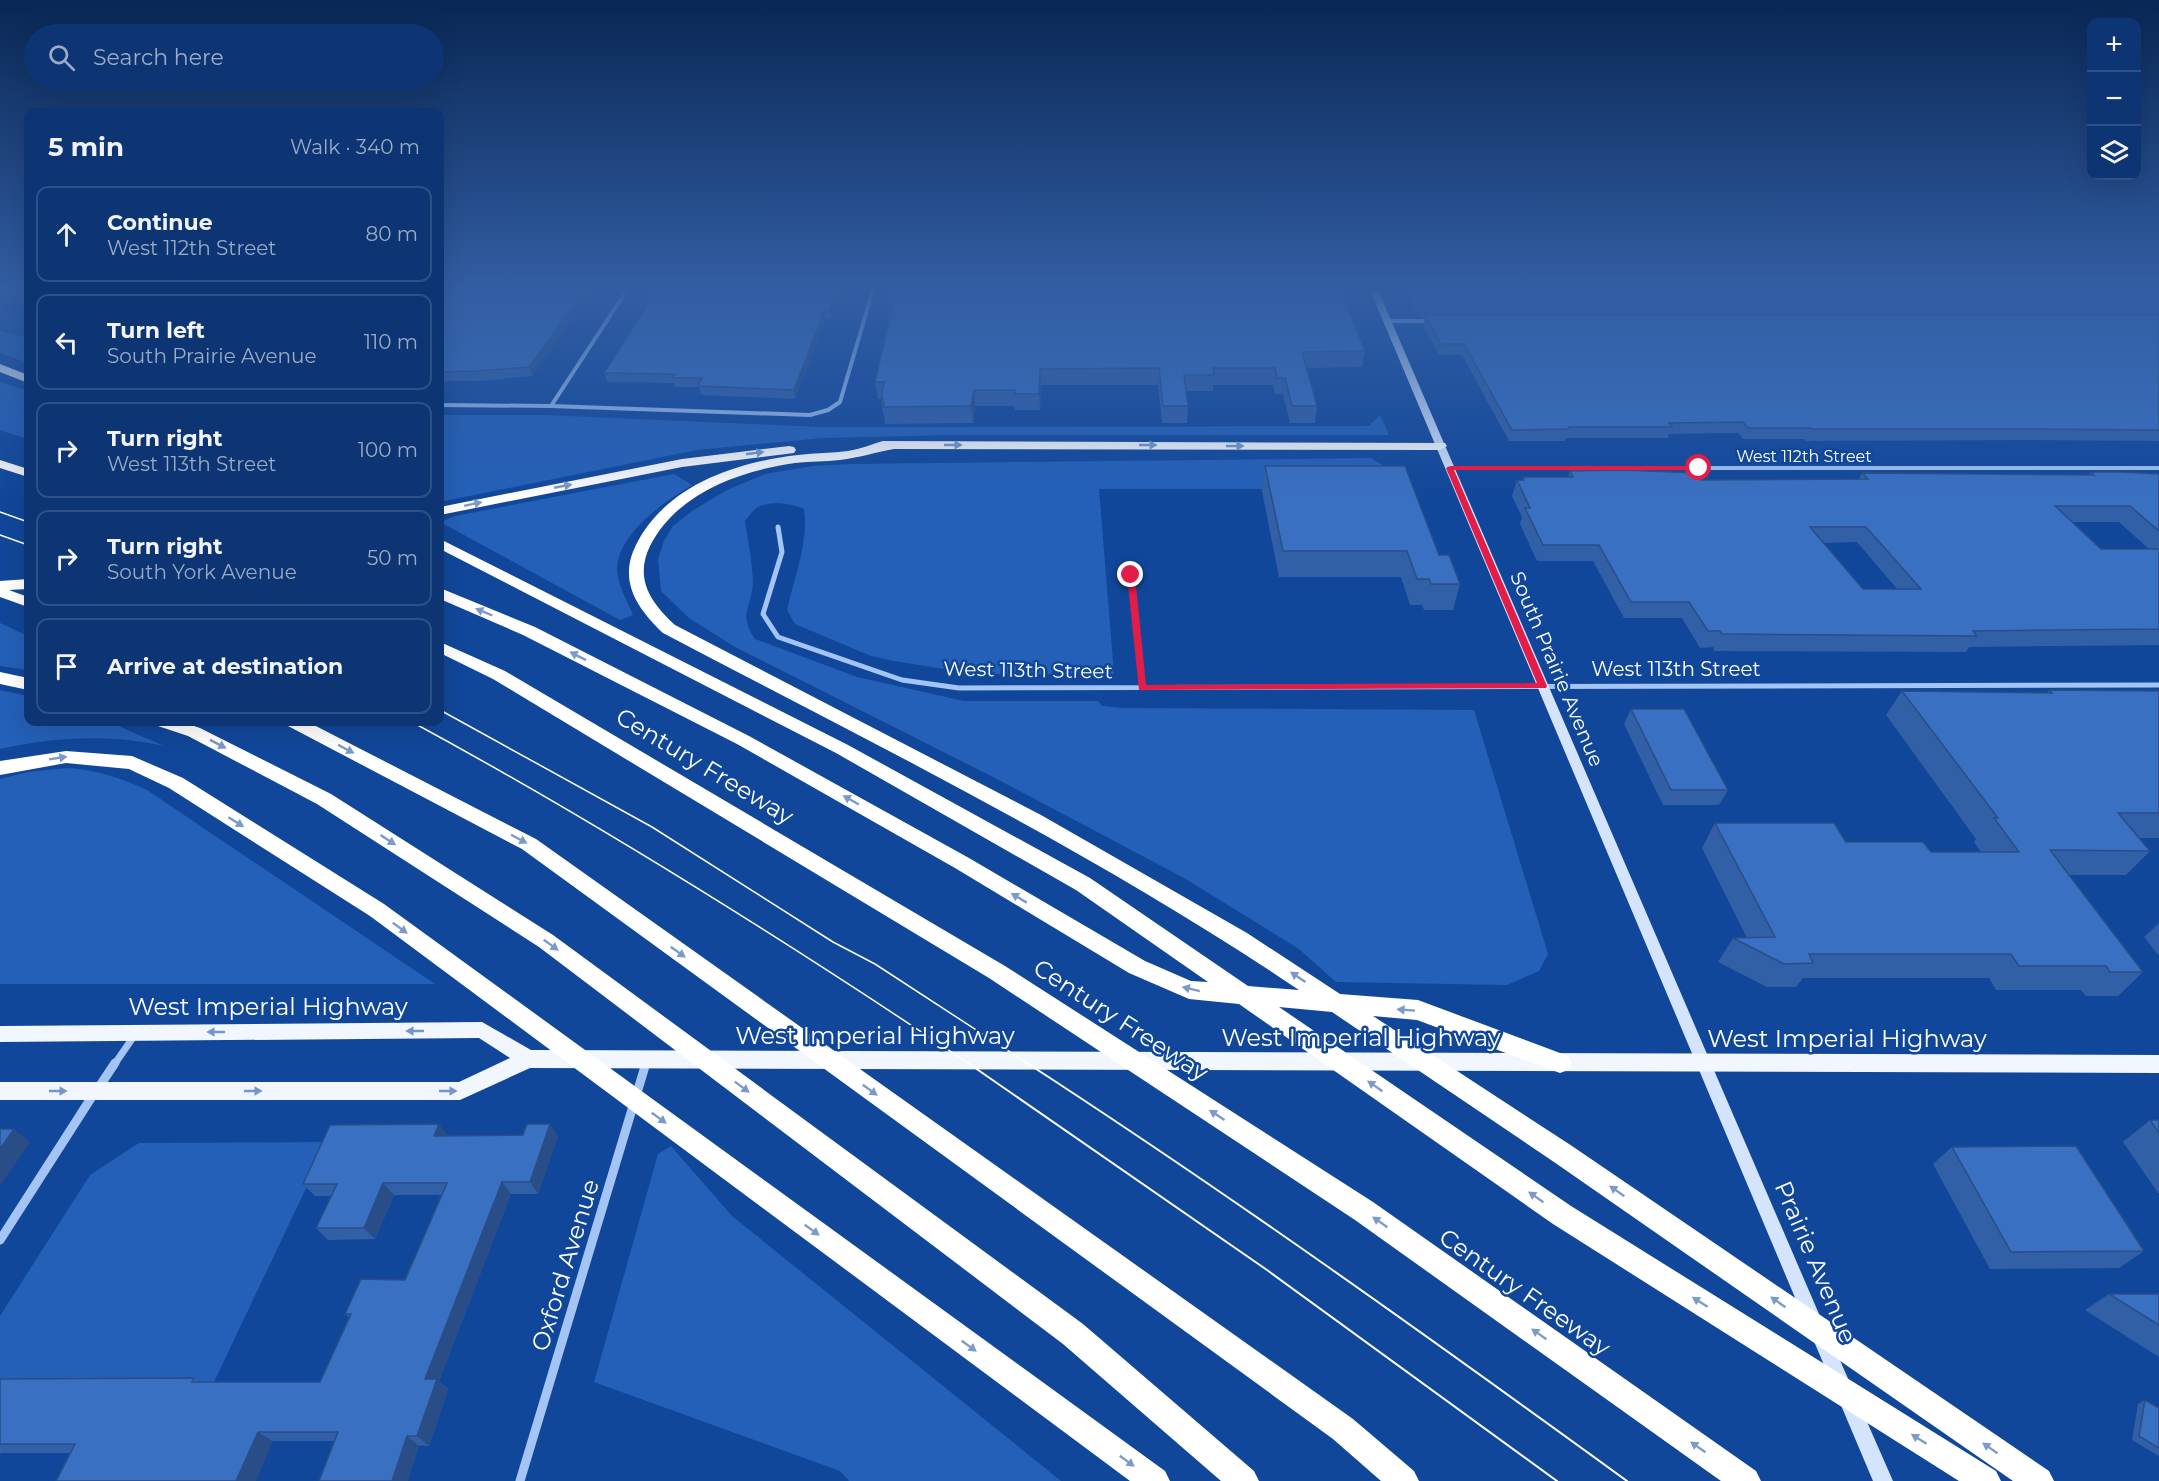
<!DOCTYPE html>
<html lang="en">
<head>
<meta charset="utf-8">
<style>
  :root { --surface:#0d3574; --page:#163d79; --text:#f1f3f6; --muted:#9aabc5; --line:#2d5086 }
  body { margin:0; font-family:Montserrat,sans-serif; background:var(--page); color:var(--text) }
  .controls { position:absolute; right:18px; top:18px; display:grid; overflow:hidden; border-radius:12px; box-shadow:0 6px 24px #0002 }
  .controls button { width:54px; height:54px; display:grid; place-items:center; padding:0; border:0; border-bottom:2px solid var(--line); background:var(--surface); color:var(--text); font:30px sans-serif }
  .stop { position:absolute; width:18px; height:18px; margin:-14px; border:4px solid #e11d48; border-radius:50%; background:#fff }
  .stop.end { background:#e11d48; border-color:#fff; box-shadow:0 2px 6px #0008 }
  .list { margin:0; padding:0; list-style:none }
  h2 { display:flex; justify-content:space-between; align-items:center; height:78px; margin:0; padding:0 24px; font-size:26px }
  h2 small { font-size:20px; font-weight:400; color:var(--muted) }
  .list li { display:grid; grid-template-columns:39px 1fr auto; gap:18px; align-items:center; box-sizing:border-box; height:96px; margin:0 12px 12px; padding:0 12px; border:2px solid var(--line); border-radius:12px }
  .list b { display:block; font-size:22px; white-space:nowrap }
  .list p { margin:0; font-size:20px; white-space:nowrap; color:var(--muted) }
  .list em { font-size:20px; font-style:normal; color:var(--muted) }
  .icon { flex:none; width:33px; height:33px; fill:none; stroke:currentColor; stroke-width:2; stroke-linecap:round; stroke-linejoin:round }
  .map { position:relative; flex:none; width:2159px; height:1481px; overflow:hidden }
  .search { position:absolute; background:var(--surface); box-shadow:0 6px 24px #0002; left:24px; top:24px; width:420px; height:66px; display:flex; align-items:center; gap:15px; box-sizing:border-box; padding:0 21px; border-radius:33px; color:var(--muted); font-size:22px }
  .panel { position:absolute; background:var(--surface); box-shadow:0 6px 24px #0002; left:24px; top:108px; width:420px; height:618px; border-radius:12px }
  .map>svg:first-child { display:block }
</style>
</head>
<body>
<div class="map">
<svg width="2159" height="1481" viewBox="0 0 2159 1481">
  <rect width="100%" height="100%" fill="#11479a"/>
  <path fill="#2460b8" d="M0,331L28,338V363L0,353Z
    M0,382L28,391V439L0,430Z
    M440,415H544L821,427L1369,426L1380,415L1389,435H953L823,438L697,450L440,502Z
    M1370,458L1400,474L1412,489H1099L1114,674H976L894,661L871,656L795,624L787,610C794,578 809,542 804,509C791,503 767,500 755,509C752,512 748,517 745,521C748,541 752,561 753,581C753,606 737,613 755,639L857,677L964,701H1098L1102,706L1122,708L1474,710L1548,954L1539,971L1507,985L1336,982L1299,949L1184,878L995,778L735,647L689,618L661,591L658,559L664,541L673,526L692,511L727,490L765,474L813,466L852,464Z
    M674,474L692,485C665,501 617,534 617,570C618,585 627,601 633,615L620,620L440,522L455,516Z
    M0,623L28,636V670L0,666Z
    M0,690L28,696V722H109L164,746C109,734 55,737 0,749Z
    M68,768C97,770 121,778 147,790L435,984H0V779L28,772Z
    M328,1142L214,1382L0,1381V1316L90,1175L139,1143Z
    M671,1146L732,1216L1061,1481H849L840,1471L594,1382L658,1154Z"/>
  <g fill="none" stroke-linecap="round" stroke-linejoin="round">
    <path stroke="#a4c5f4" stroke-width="4" d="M1387,321H1432
      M440,405L551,406L810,415L828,410L840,402L873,290
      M551,406L627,290
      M1450,468H2159"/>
    <path stroke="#a4c5f4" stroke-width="5" d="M778,527L782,552L763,614L778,637L902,680L959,688L2159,685
      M1131,575L1142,688"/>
    <path stroke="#a4c5f4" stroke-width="7" d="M114,1065L134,1036"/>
    <path stroke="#a4c5f4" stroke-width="9" d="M99,1087L115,1063
      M0,1240L93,1095
      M520,1481L646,1063"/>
    <path fill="#d4e4fd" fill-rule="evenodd" d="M1370,290H1378L1819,1314L1822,1320L1819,1326L1813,1329L1807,1326Z
      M1822,1330L1828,1333L1893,1481H1873L1813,1339L1816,1333Z"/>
    <path fill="#f1f6ff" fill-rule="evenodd" d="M482,1022L531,1050L2159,1055V1073L530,1068L460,1100H0V1082H459L510,1058L479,1038L0,1042V1026Z"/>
    <path fill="#fff" fill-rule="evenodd" d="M0,364L28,375V383L0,372Z
      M883,441L1445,443L1447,446L1440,450L894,449C876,452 858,458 840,460C825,462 810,461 795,463C739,471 677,493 650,546C634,579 651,603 675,625L1041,815L1247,933L1340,994L1418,1000L1568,1056L1572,1063L1568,1070L1560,1073L1417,1020L1373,1016L1572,1146L2049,1471L2054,1481H2013L1554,1162L1332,1012L1279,1007L1571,1206L1996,1471L2001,1481H1959L1553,1224L1239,1004L1189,999L1129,973L955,868L737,744L523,635L440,599V588L535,627L749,736L969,858L1145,961L1191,981L1208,982L1076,890L836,753L440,549V539L848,745L1090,878L1248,986L1299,990C1098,854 878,746 663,633C637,608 618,581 636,545C666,485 736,462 798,455C815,453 832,453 848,451C861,449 872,444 883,441Z
      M789,446L794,447L796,450L794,453L682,467L440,515V507L682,459Z
      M0,460L28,469V477L0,468Z
      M28,579V589L9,590L28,597V607L0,597V581Z
      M440,642L505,671L1005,966L1373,1202L1756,1471L1761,1481H1721L1355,1220L989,978L493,679L440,653Z
      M0,672L28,678V690L0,684Z
      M155,722H182L200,728L331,794L553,935L1083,1324L1254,1471L1259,1481H1221L1063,1344L539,947L317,804L188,736L158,726Z
      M285,722H308L536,839L1353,1419L1414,1471L1419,1481H1381L1333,1439L522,849L288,726Z
      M66,751L132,756L183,778L384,904L1165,1471L1170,1481H1130L370,916L169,788L129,769L66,763L0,775V761Z"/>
    <path stroke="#fff" stroke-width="1.5" d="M0,512L28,522
      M0,535L28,545
      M440,710L652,827L833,942L875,964L1030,1065
      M412,722C604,826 789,943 971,1065"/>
    <path stroke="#fff" stroke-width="2" d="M968,1063L1267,1270L1557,1481
      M1027,1063C1232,1196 1430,1338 1627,1481"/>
  </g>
  <path fill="#3260a6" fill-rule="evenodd" d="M440,290H594L532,376L481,381H440Z
    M652,290H841L831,318H826L795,399L701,395L699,387H675L674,383L607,382L604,373L646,307L645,303Z
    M890,290L1365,351L1362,367L1306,368L1317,406L1315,423H1290L1283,394H1275L1273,385H1213V391H1186L1188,406L1187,423H1162L1158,385H1041L1040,410H1015V406H975L973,423L885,424L884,415H883L881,399H878L875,382L889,319H888L887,304Z
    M1408,290H2159V441L2025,440L1806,441L1804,439H1743L1738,433L1669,434L1668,438H1566L1565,441H1509L1462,355H1439L1423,325L1425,317H1419L1413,307L1414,303Z
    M1265,466L1439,555L1460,584L1453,610H1424L1422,605H1410L1401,577H1279L1262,491Z
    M1570,471L1701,480L1859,479L1862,473L2088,475L2091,472L2159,474V645L1969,647L1966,652L1714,651L1713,647L1700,648L1682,618H1624L1593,561H1537L1520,524L1522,517L1512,496L1517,480H1522L1523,477H1568ZM2072,522H2119L2149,549H2101ZM1857,542L1897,589H1863L1823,543Z
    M2049,690L2159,691V838H2139L2150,851L2126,875H2068L2143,972L2118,996H2086L2081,990H1996L1989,978H1803L1796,987H1767L1718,962L1733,938H1747L1702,848L1715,823L1846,842L1931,852H1981L1974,842L1976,839L1886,715L1902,691L2047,693Z
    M1631,709L1728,790L1719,805H1663L1624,724Z
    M2159,923V956L2144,937Z
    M2150,1120H2159V1193H2158L2123,1142Z
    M448,1136H558L538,1194H511L439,1381L448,1389L429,1446L335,1441H273L70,1453H1L0,1455V1379L194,1378L200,1382H320L349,1317L345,1314L405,1280L441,1195H394L375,1239L328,1240L316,1228L331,1196H315L303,1184Z
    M1952,1147L2144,1251L2119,1268L1990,1269L1933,1164Z
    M2109,1294H2159V1357L2085,1310Z
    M2145,1400L2159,1408V1456L2132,1440L2138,1404Z"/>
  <path fill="#294e87" d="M585,290H594L532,376L529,367Z
    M837,290H841L831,318L830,309Z
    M825,309L826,318L795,399L794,390Z
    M1040,369L1041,385L1040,410L1039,394Z
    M974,390L975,406L973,423L971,406Z
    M439,1124L449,1137L434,1136Z
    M550,1124L558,1136L538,1194L530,1182Z
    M14,1129L30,1142L0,1186V1149Z
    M502,1182L511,1194L439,1381L448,1389L429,1446L417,1436L425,1379Z
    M383,1183L394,1195L375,1239L364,1228Z
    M258,1432L273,1441L256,1481H236Z
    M407,1436L419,1446L408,1481H392Z"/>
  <path fill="#3a70c1" stroke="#294e87" stroke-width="1.5" fill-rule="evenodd" d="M440,290H585L529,367L477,371L440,372Z
    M652,290H837L830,309H825L794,390L698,386L702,378H673L675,374L604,373L649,303H645Z
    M890,290H1341L1365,351L1302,352L1317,406H1292L1285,378H1277L1275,368H1213L1214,375H1184L1188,406H1163L1159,368L1040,369L1039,394H1015V390H974L971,406L883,407L884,402H882L883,398H881L884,382H875L893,304H887Z
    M1415,290H2159V307H1421L1415,297L1417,294Z
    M1425,315H2159V430L2031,429H1811L1810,428H1748L1743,422L1669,423L1672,427H1569L1568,429L1512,430L1464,344H1441Z
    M1265,466H1405L1439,555H1449L1460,584H1431L1429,579H1417L1407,551H1283Z
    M1624,470L1696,473L1701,480L1868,479L1862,473L2094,475L2091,472H2121L2159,474V531L2130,506H2055L2101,549H2159V629L1973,631L1977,636L1722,634L1720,631H1708L1689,602H1631L1599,545H1543L1525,508H1530L1517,480H1524L1523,477H1573L1570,471ZM1810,527H1866L1921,589H1863Z
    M2049,690L2159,691V813H2118L2150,851L2050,850L2143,972H2110L2106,966H2019L2011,954H1809L1813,963L1784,964L1733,938L1775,937L1715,823H1834L1846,842H1923L1931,852H2019L1994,818H1998L1902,691L2052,693Z
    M1631,709H1684L1728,790H1671Z
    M2150,1120H2159V1133Z
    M439,1124L434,1136L523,1135L527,1124H550L530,1182H502L425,1379H437L417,1436H407L392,1481H319L338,1432H258L236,1481H56L75,1444H0V1379L194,1378L192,1382H320L351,1314H345L361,1279L405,1280L447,1183H383L364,1228H316L337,1184H303L330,1125Z
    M0,1129H14L0,1149Z
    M2076,1146L2144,1251L2011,1252L1952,1147Z
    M2109,1294H2159V1325Z
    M2145,1400L2159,1408V1448L2139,1436Z"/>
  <defs><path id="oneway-solid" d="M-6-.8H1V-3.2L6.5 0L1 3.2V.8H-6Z" transform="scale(1.5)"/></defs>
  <g fill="#7c9ac7">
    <use href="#oneway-solid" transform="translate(953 445)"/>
    <use href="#oneway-solid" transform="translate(1148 445)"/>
    <use href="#oneway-solid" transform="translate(1235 446)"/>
    <use href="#oneway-solid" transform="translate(755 453) rotate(-8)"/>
    <use href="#oneway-solid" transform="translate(563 486) rotate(-11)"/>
    <use href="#oneway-solid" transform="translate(473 504) rotate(-12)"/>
    <use href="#oneway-solid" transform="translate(484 612) rotate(-157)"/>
    <use href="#oneway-solid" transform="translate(578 656) rotate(-153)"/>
    <use href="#oneway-solid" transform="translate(218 744) rotate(27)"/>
    <use href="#oneway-solid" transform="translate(346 749) rotate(28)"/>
    <use href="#oneway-solid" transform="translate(58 758) rotate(-9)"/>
    <use href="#oneway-solid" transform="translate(851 800) rotate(-150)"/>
    <use href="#oneway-solid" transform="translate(236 822) rotate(32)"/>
    <use href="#oneway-solid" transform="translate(519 839) rotate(28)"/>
    <use href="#oneway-solid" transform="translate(388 840) rotate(33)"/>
    <use href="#oneway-solid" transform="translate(1019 898) rotate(-149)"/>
    <use href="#oneway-solid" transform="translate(400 928) rotate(36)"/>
    <use href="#oneway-solid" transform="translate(551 945) rotate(36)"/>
    <use href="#oneway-solid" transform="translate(678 952) rotate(36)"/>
    <use href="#oneway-solid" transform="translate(1298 977) rotate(-146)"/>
    <use href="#oneway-solid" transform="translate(1191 989) rotate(-166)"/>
    <use href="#oneway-solid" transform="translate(1406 1010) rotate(-176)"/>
    <use href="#oneway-solid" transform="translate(1375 1086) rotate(-145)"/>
    <use href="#oneway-solid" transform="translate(742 1087) rotate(37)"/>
    <use href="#oneway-solid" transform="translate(870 1090) rotate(36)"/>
    <use href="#oneway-solid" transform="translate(1217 1115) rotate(-147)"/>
    <use href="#oneway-solid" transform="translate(659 1118) rotate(36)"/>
    <use href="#oneway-solid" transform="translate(1617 1191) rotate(-145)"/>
    <use href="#oneway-solid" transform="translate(1536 1197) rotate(-145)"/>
    <use href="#oneway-solid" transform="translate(1380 1222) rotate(-145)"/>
    <use href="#oneway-solid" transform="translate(812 1230) rotate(36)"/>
    <use href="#oneway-solid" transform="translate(1700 1302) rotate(-148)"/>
    <use href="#oneway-solid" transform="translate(1778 1302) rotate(-145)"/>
    <use href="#oneway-solid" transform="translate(1539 1334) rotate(-145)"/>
    <use href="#oneway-solid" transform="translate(969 1346) rotate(36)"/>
    <use href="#oneway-solid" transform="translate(1919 1439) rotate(-148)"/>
    <use href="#oneway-solid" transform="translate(1698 1447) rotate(-145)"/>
    <use href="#oneway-solid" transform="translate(1990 1448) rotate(-145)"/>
    <use href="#oneway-solid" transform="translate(1127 1461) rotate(36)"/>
  </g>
  <g fill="#7696c7">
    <use href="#oneway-solid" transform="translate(415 1031) rotate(180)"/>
    <use href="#oneway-solid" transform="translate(216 1032) rotate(180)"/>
    <use href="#oneway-solid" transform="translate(58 1091)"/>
    <use href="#oneway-solid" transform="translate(253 1091)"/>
    <use href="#oneway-solid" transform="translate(448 1091)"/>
  </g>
  <linearGradient id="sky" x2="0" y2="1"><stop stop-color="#092755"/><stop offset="0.58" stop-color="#325ea3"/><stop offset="1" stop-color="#325ea3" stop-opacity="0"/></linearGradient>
  <rect width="2159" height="498" fill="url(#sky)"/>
  <path fill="#e11d48" d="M1450,466H1699L1703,468L1699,470H1454L1547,686L1546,688L1139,690L1127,575L1131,573L1135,575L1146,685L1537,683L1446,468Z"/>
  <g text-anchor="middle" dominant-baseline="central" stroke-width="5" stroke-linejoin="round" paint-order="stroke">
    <g font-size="16" fill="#fff" stroke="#11479a">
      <text x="1804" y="456">West 112th Street</text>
    </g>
    <g font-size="20" fill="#fff" stroke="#11479a">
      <text transform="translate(1557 669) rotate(67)">South Prairie Avenue</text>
      <text x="1676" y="669">West 113th Street</text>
      <text transform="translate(1028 670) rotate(1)">West 113th Street</text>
    </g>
    <g font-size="24" fill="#fff" stroke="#11479a">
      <text transform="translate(705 766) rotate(31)">Century Freeway</text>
      <text x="268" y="1006">West Imperial Highway</text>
      <text transform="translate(1121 1020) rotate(33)">Century Freeway</text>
      <text x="875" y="1035">West Imperial Highway</text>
      <text x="1361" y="1037">West Imperial Highway</text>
      <text x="1847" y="1038">West Imperial Highway</text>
      <text transform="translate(1816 1262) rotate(67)">Prairie Avenue</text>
      <text transform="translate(565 1265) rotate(-73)">Oxford Avenue</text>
      <text transform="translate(1525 1292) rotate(35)">Century Freeway</text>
    </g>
  </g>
</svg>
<div class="controls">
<button>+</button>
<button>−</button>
<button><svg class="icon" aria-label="layers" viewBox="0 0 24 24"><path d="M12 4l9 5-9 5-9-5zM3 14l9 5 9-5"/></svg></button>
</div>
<div class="stop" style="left:1699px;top:468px"></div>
<div class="stop end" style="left:1131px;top:575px"></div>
<div class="search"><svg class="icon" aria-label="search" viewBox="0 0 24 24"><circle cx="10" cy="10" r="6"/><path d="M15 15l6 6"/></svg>Search here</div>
<section class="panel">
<h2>5 min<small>Walk · 340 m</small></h2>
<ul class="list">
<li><svg class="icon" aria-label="ahead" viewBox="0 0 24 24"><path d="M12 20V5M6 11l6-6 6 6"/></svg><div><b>Continue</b><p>West 112th Street</p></div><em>80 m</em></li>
<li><svg class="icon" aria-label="left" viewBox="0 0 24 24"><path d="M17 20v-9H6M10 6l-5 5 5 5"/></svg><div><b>Turn left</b><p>South Prairie Avenue</p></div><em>110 m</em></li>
<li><svg class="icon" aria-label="right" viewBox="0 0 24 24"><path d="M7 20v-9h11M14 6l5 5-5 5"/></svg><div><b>Turn right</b><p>West 113th Street</p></div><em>100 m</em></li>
<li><svg class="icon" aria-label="right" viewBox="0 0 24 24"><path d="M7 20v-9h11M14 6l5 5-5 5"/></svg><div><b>Turn right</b><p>South York Avenue</p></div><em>50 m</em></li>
<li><svg class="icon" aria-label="arrive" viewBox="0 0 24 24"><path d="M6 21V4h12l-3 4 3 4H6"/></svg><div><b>Arrive at destination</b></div></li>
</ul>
</section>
</div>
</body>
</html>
